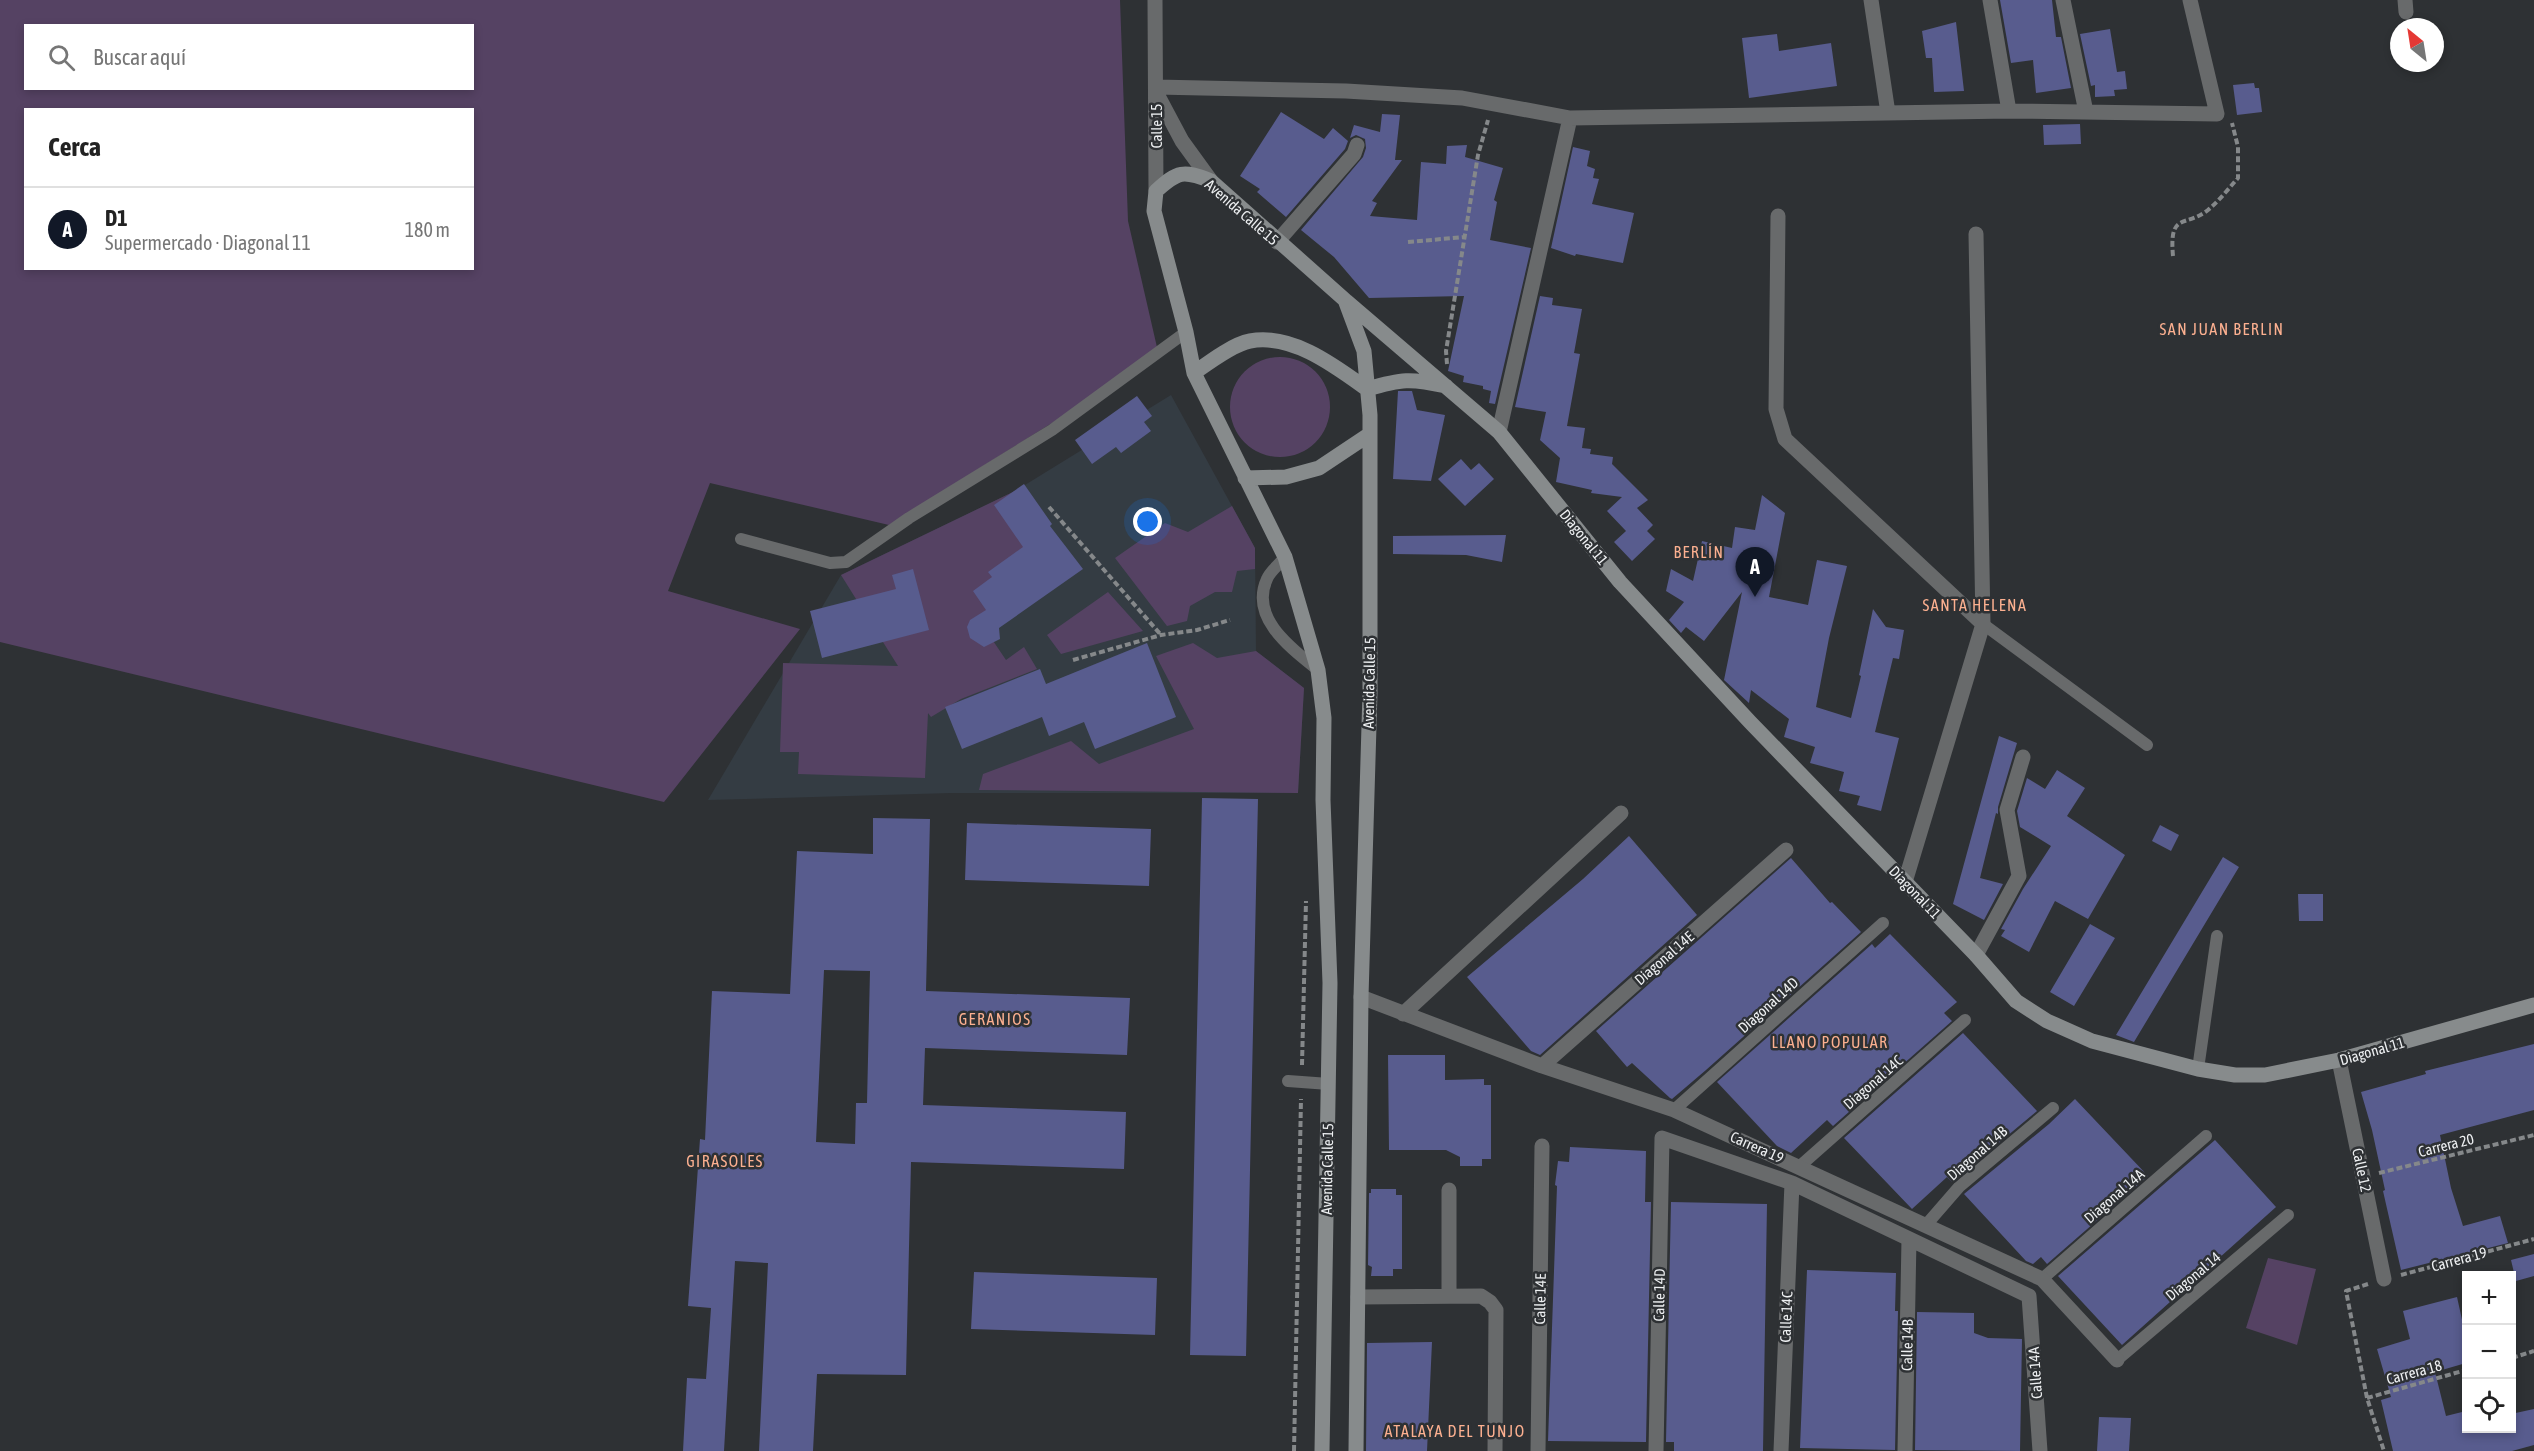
<!DOCTYPE html>
<html lang="es">
<head>
<meta charset="utf-8">
<style>
  :root { --surface:#fff; --page:#f2f2f2; --text:#222; --muted:#767676; --line:#e0e0e0; --accent:#111827 }
  body { margin:0; font-family:"Asap Condensed",sans-serif; background:var(--page); color:var(--text) }
  .controls { position:absolute; right:18px; bottom:18px; display:grid; overflow:hidden; border-radius:0px; box-shadow:0 3px 9px #0003 }
  .controls button { width:54px; height:54px; display:grid; place-items:center; padding:0; border:0; border-bottom:2px solid var(--line); background:var(--surface); color:var(--text); font:30px sans-serif }
  .compass { position:absolute; left:2390px; top:18px; width:54px; height:54px; border-radius:50%; background:var(--surface); box-shadow:0 3px 9px #0003; rotate:330deg }
  .you { position:absolute; left:1148px; top:522px; width:21px; height:21px; margin:-15px; border:4px solid #fff; border-radius:50%; background:#1a73e8; box-shadow:0 0 0 9px #1a73e833 }
  .badge { display:grid; place-items:center; width:39px; height:39px; border-radius:50%; background:var(--accent); color:#fff; font-size:20px; font-weight:700 }
  .pin { position:absolute; translate:-50% -50px; filter:drop-shadow(0 2px 3px #0008) }
  .pin::after { content:''; position:absolute; top:32px; width:21px; height:18px; background:inherit; clip-path:polygon(0 0,100% 0,50% 100%) }
  .list { margin:0; padding:0; list-style:none }
  h2 { display:flex; justify-content:space-between; align-items:center; height:78px; margin:0; padding:0 24px; font-size:26px }
  h2 small { font-size:20px; font-weight:400; color:var(--muted) }
  .list li { display:grid; grid-template-columns:39px 1fr auto; gap:18px; align-items:center; box-sizing:border-box; height:84px; padding:0 24px; border-top:2px solid var(--line) }
  .list b { display:block; font-size:22px; white-space:nowrap }
  .list p { margin:0; font-size:20px; white-space:nowrap; color:var(--muted) }
  .list em { font-size:20px; font-style:normal; color:var(--muted) }
  .icon { flex:none; width:33px; height:33px; fill:none; stroke:currentColor; stroke-width:2; stroke-linecap:round; stroke-linejoin:round }
  .map { position:relative; flex:none; width:2534px; height:1451px; overflow:hidden }
  .search { position:absolute; background:var(--surface); box-shadow:0 3px 9px #0003; left:24px; top:24px; width:450px; height:66px; display:flex; align-items:center; gap:15px; box-sizing:border-box; padding:0 21px; border-radius:0px; color:var(--muted); font-size:22px }
  .panel { position:absolute; background:var(--surface); box-shadow:0 3px 9px #0003; left:24px; top:108px; width:450px; height:162px; border-radius:0px }
  .map>svg:first-child { display:block }
</style>
</head>
<body>
<div class="map">
<svg width="2534" height="1451" viewBox="0 0 2534 1451">
  <rect width="100%" height="100%" fill="#2e3134"/>
  <path fill="#343c43" d="M1171,395L1255,548L1256,651L1304,688L1298,793H951L708,800L841,575L1015,491Z"/>
  <path fill="#554263" fill-rule="evenodd" d="M0,0H1120L1128,221L1159,356L889,525L710,483L668,591L800,629L664,802L0,642ZM26,26H472V88H26ZM26,110H472V268H26Z
    M1230 407a50 50 0 1 1 100 0a50 50 0 1 1-100 0Z
    M1015,491L1052,541L995,605L979,620L1006,660L1024,647L1037,669L961,699L931,717L928,713L925,778L798,774L799,752H780L783,663L898,666L841,575Z
    M1232,506L1255,548V569L1237,571L1232,592H1215L1190,606L1187,621L1167,626L1115,558L1165,523L1188,532Z
    M1108,592L1143,631L1061,654L1047,635Z
    M1193,643L1217,658L1256,651L1304,688L1298,793L979,790L983,774L1071,741L1099,764L1194,729L1156,656Z
    M2268,1258L2316,1269L2297,1345L2246,1328Z"/>
  <path fill="#585c8e" fill-rule="evenodd" d="M2000,0H2052L2056,37H2061L2071,88L2036,93L2033,60L2011,63Z
    M1956,22L1964,91L1934,92L1932,58H1926L1922,31Z
    M2110,29L2117,72L2125,71L2127,89L2114,90L2115,96L2095,97V85L2091,86L2080,34Z
    M1777,34L1779,51L1831,43L1837,86L1749,98L1742,38Z
    M2254,83L2255,88H2259L2262,112L2237,115L2233,85Z
    M1281,112L1324,139L1333,128L1348,141L1345,149L1286,217L1257,192L1260,189L1240,176Z
    M1382,114L1400,115L1395,160H1402L1372,201L1377,203L1370,216L1417,220L1421,162L1446,164L1447,146L1467,145L1465,157L1503,168L1494,200L1497,202L1490,240L1531,248L1495,404L1489,403L1491,391L1483,389V386L1463,382L1464,376L1448,371L1464,296L1369,298L1334,257L1301,230L1363,157L1366,148L1365,139L1356,135L1350,138L1354,125L1380,132Z
    M2080,124L2081,144L2044,145L2043,125Z
    M1573,147L1590,151L1587,166L1595,169L1593,178L1599,179L1592,204L1634,213L1623,263L1576,254L1575,256L1551,248Z
    M1540,296L1553,298L1552,305L1582,309L1574,353L1580,354L1567,426L1585,428L1582,448L1591,449L1590,454L1613,457L1612,464L1648,500L1637,508L1653,525L1647,531L1655,539L1632,561L1614,542L1626,531L1607,511L1622,497L1591,493L1592,490L1556,482L1560,458L1540,440L1546,412L1515,407Z
    M1398,391H1412L1417,410L1445,415L1431,481L1393,479Z
    M1137,396L1152,416L1144,422L1151,431L1121,453L1116,447L1092,464L1075,440Z
    M1461,459L1471,470L1479,463L1494,479L1465,506L1438,479Z
    M1024,484L1052,524L1050,526L1083,569L999,628L1000,639L984,647L970,638L967,627L970,620L986,610L973,591L992,577L988,572L1023,547L994,505Z
    M1762,495L1785,513L1769,597L1808,605L1817,560L1847,566L1829,638L1816,707L1851,718L1861,676L1859,675L1873,609L1886,627L1904,630L1899,659L1893,658L1875,732L1899,738L1881,811L1857,805L1860,796L1839,791L1844,772L1810,763L1815,747L1784,737L1789,719L1751,690L1749,703L1724,680L1742,592L1704,641L1686,627L1681,633L1669,620L1684,602L1666,591L1671,569L1693,581L1702,541L1732,548L1735,527L1755,530Z
    M1506,535L1502,562L1466,555L1393,554V536Z
    M913,569L929,630L822,658L810,611L896,589L892,575Z
    M1147,643L1176,717L1095,749L1084,722L1049,736L1042,717L962,749L945,707L1040,669L1046,684Z
    M1999,736L2017,743L1998,807V814L1996,813L1980,878L2003,884L1984,920L1953,904Z
    M2057,770L2085,788L2067,816L2125,855L2088,919L2055,901L2029,952L2001,936L2005,930L2001,929L2023,889L2051,846L2020,827L2017,811L2027,778L2045,789Z
    M1202,798L1258,799L1246,1356L1190,1355Z
    M873,818L930,819L926,991L1130,998L1127,1055L925,1048L923,1105L1126,1112L1124,1169L911,1162L906,1375L817,1374L813,1451H759L768,1263L735,1261L724,1451H683L687,1378L706,1379L711,1308L688,1306L700,1139L705,1140L712,991L790,994L797,851L873,854ZM824,970L870,971L867,1103H856L855,1144L816,1142Z
    M967,823L1151,829L1149,886L965,880Z
    M2160,825L2179,835L2171,851L2152,841Z
    M1629,836L1697,915L1540,1055L1531,1051L1467,977L1583,879Z
    M2223,857L2239,867L2134,1042L2116,1035Z
    M1791,858L1830,903L1832,902L1861,932L1706,1070L1672,1099L1670,1098L1632,1063L1627,1067L1596,1031Z
    M2298,894H2323V921H2299Z
    M2090,924L2115,938L2074,1006L2050,992Z
    M1890,934L1957,1002L1944,1013L1952,1021L1833,1126L1827,1120L1791,1153L1777,1146L1717,1082L1872,944L1875,948Z
    M1963,1033L2037,1111L1952,1182L1947,1177L1912,1209L1844,1138Z
    M2534,1044V1110L2440,1135L2451,1188L2463,1226L2500,1216L2508,1243L2401,1270L2383,1191L2385,1190L2372,1130L2361,1092L2426,1074L2425,1071Z
    M1388,1055H1445V1080L1484,1079V1085H1491V1159H1482V1166H1460V1157L1446,1150H1389Z
    M2075,1099L2148,1176L2047,1264L2041,1257L2033,1264L2026,1261L1964,1194L2049,1124Z
    M2215,1140L2276,1207L2122,1345L2058,1276Z
    M1570,1147L1646,1151L1645,1202H1651L1646,1442L1548,1441L1557,1186L1555,1185L1558,1161L1569,1162Z
    M1371,1189H1396V1195H1402V1269H1393V1276H1371L1372,1267L1368,1265L1369,1193H1371Z
    M1671,1202L1767,1204L1763,1451H1674V1442H1666Z
    M2534,1254V1276L2516,1281L2511,1260Z
    M1807,1270L1896,1273L1895,1311H1898L1895,1450L1800,1448Z
    M974,1272L1157,1278L1155,1335L971,1329Z
    M2457,1297L2463,1324L2466,1323V1363L2435,1372L2446,1416L2466,1411V1428H2511V1414L2534,1409V1445L2512,1451H2393L2381,1400L2391,1397L2377,1349L2410,1339L2403,1311Z
    M1917,1312L1974,1313V1333L1988,1338L2022,1339L2020,1451L1915,1450Z
    M1432,1342L1427,1451H1366L1367,1343Z
    M2099,1417L2131,1418L2129,1451H2097Z"/>
  <g fill="none" stroke-linecap="round" stroke-linejoin="round">
    <path stroke="#85888a" stroke-width="4" stroke-dasharray="6 3" stroke-linecap="butt" d="M1408,242L1465,237
      M2173,256C2169,211 2185,228 2208,210C2219,201 2229,188 2238,178V147L2232,123
      M1447,364L1446,351L1478,155L1488,120
      M1049,507L1161,635
      M1073,660L1161,635L1197,630L1230,620
      M1302,1065L1306,901
      M2379,1173L2534,1135
      M2401,1275L2534,1239
      M2368,1284L2346,1291L2367,1398L2384,1451
      M2512,1358L2534,1351
      M2367,1398L2466,1370
      M1294,1451L1301,1099"/>
    <path stroke="#686a6b" stroke-width="12" d="M741,539L830,563L846,562L909,518L1052,430L1186,332
      M1285,557C1280,564 1270,571 1267,579C1249,618 1292,649 1318,670
      M1983,624L2147,745
      M2198,1069L2217,936
      M1288,1081L1329,1084
      M1674,1110L1883,923
      M1800,1166L1965,1020
      M1926,1225L1959,1187L2053,1108
      M2042,1279L2206,1136
      M2117,1360L2288,1215"/>
    <path stroke="#686a6b" stroke-width="15" d="M1155,0L1156,191
      M1871,0L1888,113
      M1990,0L2009,111
      M2063,0L2086,112
      M2405,0L2406,12
      M1156,87L1346,91L1462,98L1570,118L2009,111L2217,114L2190,0
      M1157,94L1182,141L1211,181
      M1778,216L1776,409L1785,439L1983,624
      M1277,242L1354,154L1357,145
      M1499,432L1570,118
      M1905,882L1983,624L1976,234
      M1976,955L2019,876L2007,810L2023,757
      M1361,997L1542,1066L1674,1110L2042,1279L2117,1360
      M1403,1014L1621,813
      M2339,1060L2384,1279
      M1542,1066L1786,850
      M1449,1190V1296
      M1358,1297L1481,1296L1490,1302L1496,1310L1495,1451
      M1538,1451L1542,1146
      M1656,1451L1662,1138L1792,1183L2029,1296L2040,1451
      M1781,1451L1792,1183
      M1905,1451L1909,1239"/>
    <path stroke="#878b8c" stroke-width="15" d="M1346,301L1499,432L1620,582L1750,722L1976,955L2016,1001L2047,1021L2092,1041L2198,1069L2235,1075H2265L2339,1060L2534,1005
      M1194,373C1208,363 1233,344 1250,341C1292,333 1335,366 1367,389C1402,379 1410,378 1446,386
      M1245,478L1286,477L1319,468L1370,434
      M1322,1451L1330,983L1323,800L1324,718L1318,670L1285,557L1194,373L1186,332L1154,211L1156,191C1178,171 1183,170 1211,181L1345,300L1364,351L1370,415V692L1361,997L1356,1451"/>
  </g>
  <g text-anchor="middle" dominant-baseline="central" stroke-width="5" stroke-linejoin="round" paint-order="stroke">
    <g font-size="15" fill="#eef0f2" stroke="#2e3134">
      <text transform="translate(1156 126) rotate(-90)">Calle 15</text>
      <text transform="translate(1242 212) rotate(41)">Avenida Calle 15</text>
      <text transform="translate(1584 537) rotate(51)">Diagonal 11</text>
      <text transform="translate(1369 683) rotate(-89)">Avenida Calle 15</text>
      <text transform="translate(1915 892) rotate(46)">Diagonal 11</text>
      <text transform="translate(1664 958) rotate(-41)">Diagonal 14E</text>
      <text transform="translate(1768 1005) rotate(-42)">Diagonal 14D</text>
      <text transform="translate(2372 1051) rotate(-16)">Diagonal 11</text>
      <text transform="translate(1873 1082) rotate(-41)">Diagonal 14C</text>
      <text transform="translate(2446 1145) rotate(-14)">Carrera 20</text>
      <text transform="translate(1757 1147) rotate(24)">Carrera 19</text>
      <text transform="translate(1977 1153) rotate(-41)">Diagonal 14B</text>
      <text transform="translate(1327 1169) rotate(-89)">Avenida Calle 15</text>
      <text transform="translate(2362 1170) rotate(78)">Calle 12</text>
      <text transform="translate(2114 1196) rotate(-41)">Diagonal 14A</text>
      <text transform="translate(2459 1259) rotate(-15)">Carrera 19</text>
      <text transform="translate(2193 1276) rotate(-40)">Diagonal 14</text>
      <text transform="translate(1659 1295) rotate(-89)">Calle 14D</text>
      <text transform="translate(1540 1299) rotate(-89)">Calle 14E</text>
      <text transform="translate(1786 1317) rotate(-88)">Calle 14C</text>
      <text transform="translate(1907 1345) rotate(-89)">Calle 14B</text>
      <text transform="translate(2414 1372) rotate(-15)">Carrera 18</text>
      <text transform="translate(2035 1373) rotate(-94)">Calle 14A</text>
    </g>
    <g font-size="16" letter-spacing="1.5" fill="#fcb090" stroke="#2e3134">
      <text x="2222" y="329">SAN JUAN BERLIN</text>
      <text x="1699" y="552">BERLÍN</text>
      <text x="1975" y="605">SANTA HELENA</text>
      <text x="995" y="1019">GERANIOS</text>
      <text x="1830" y="1042">LLANO POPULAR</text>
      <text x="725" y="1161">GIRASOLES</text>
      <text x="1455" y="1431">ATALAYA DEL TUNJO</text>
    </g>
  </g>
</svg>
<div class="controls">
<button>+</button>
<button>−</button>
<button><svg class="icon" aria-label="locate" viewBox="0 0 24 24"><circle cx="12" cy="12" r="6"/><path d="M12 2v4M12 18v4M2 12h4M18 12h4"/></svg></button>
</div>
<svg class="compass" viewBox="-18 -18 36 36"><path d="M0-13l5 13h-10z" fill="#e53935"/><path d="M0 13l5-13h-10z" fill="#767676"/></svg>
<div class="you"></div>
<div class="pin badge" style="left:1755px;top:597px">A</div>
<div class="search"><svg class="icon" aria-label="search" viewBox="0 0 24 24"><circle cx="10" cy="10" r="6"/><path d="M15 15l6 6"/></svg>Buscar aquí</div>
<section class="panel">
<h2>Cerca<small></small></h2>
<ul class="list">
<li><span class="badge">A</span><div><b>D1</b><p>Supermercado · Diagonal 11</p></div><em>180 m</em></li>
</ul>
</section>
</div>
</body>
</html>
